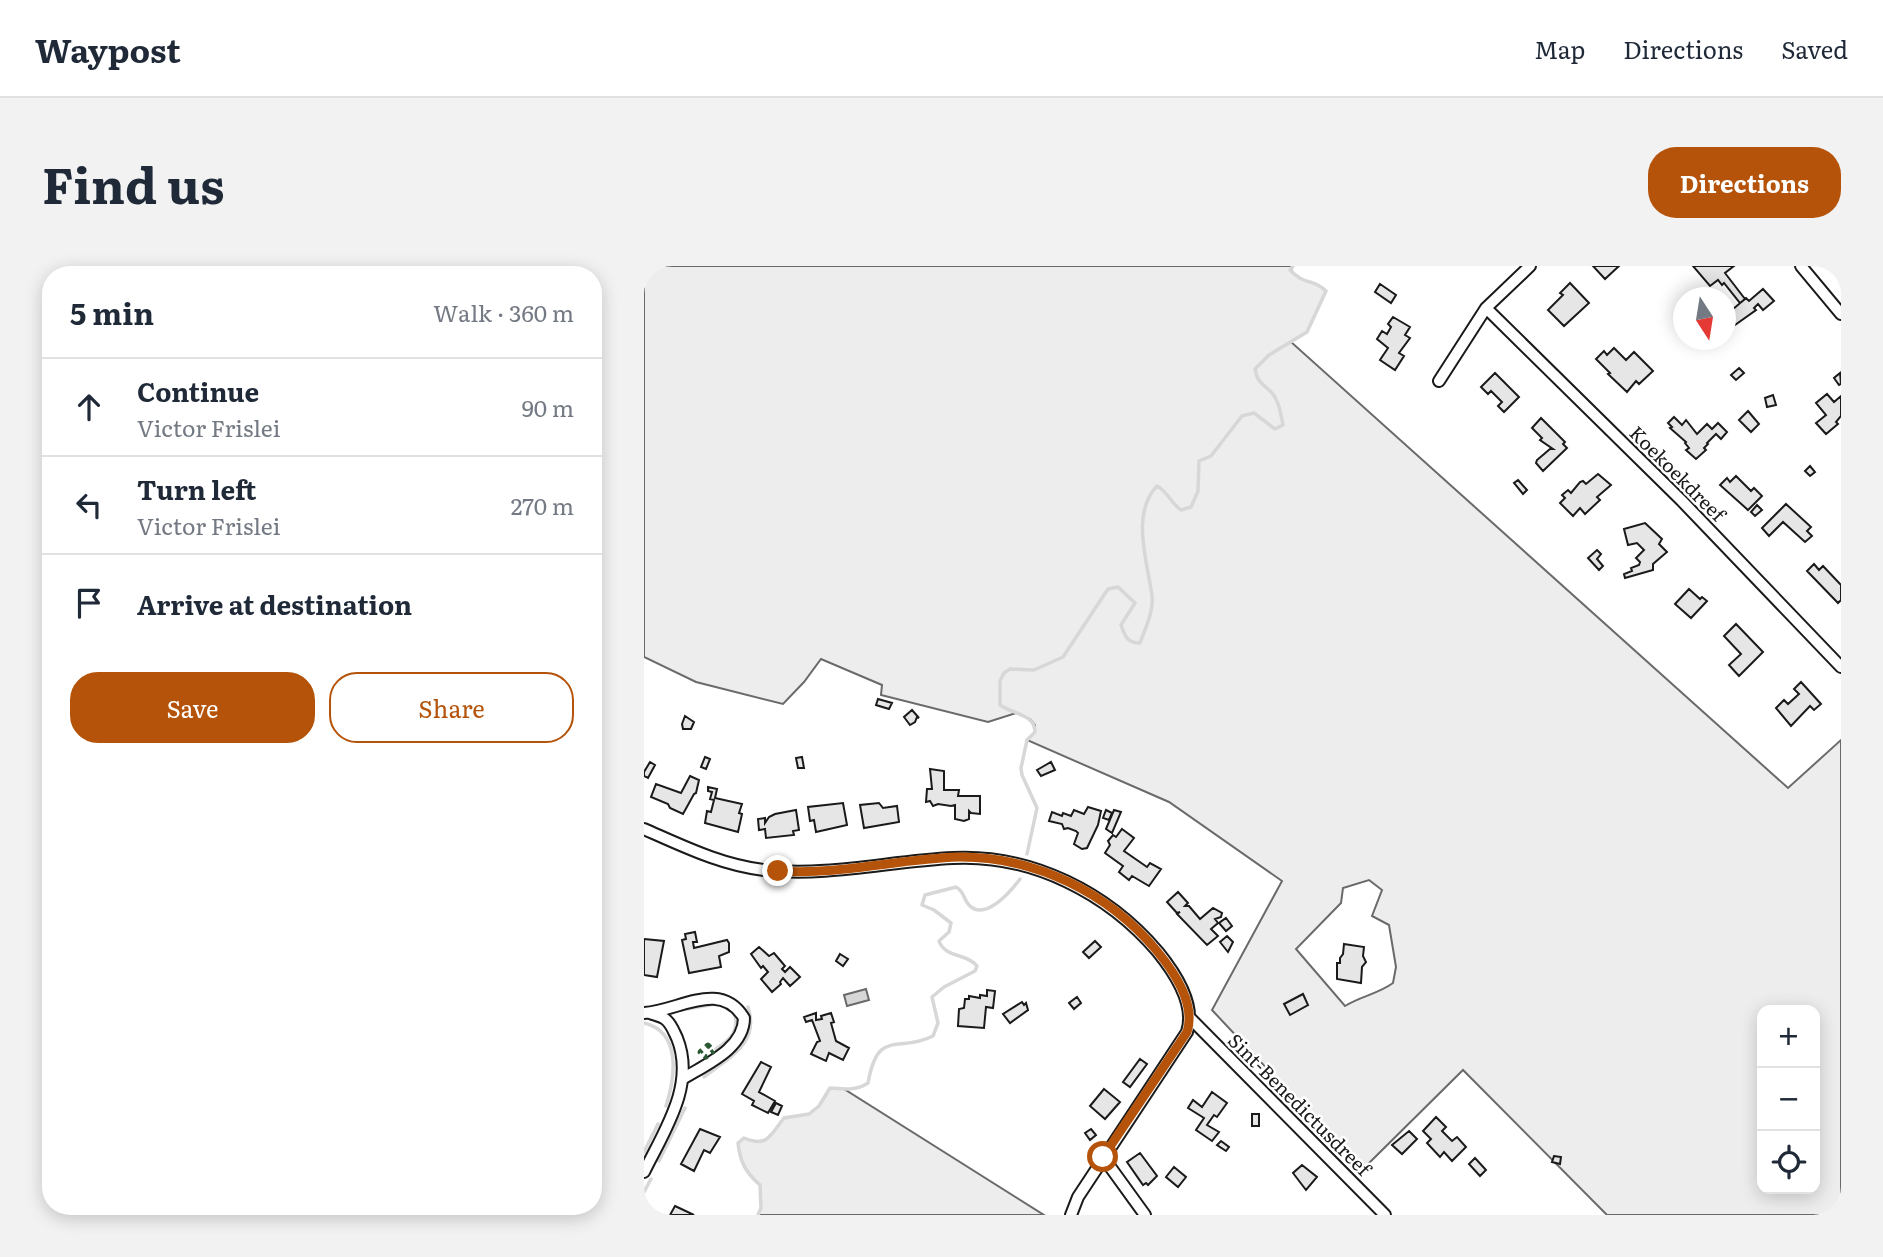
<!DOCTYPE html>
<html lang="en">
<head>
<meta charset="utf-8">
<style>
  :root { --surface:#fff; --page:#f2f2f3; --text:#1f2937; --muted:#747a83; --line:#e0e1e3; --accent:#b45309 }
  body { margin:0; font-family:Literata,serif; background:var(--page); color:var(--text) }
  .controls { position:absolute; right:21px; bottom:21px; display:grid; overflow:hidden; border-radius:14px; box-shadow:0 4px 18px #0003 }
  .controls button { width:63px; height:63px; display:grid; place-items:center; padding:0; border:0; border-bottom:2px solid var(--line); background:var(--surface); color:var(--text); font:35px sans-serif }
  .compass { position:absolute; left:1029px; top:21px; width:63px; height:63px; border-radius:50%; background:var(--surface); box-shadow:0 4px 18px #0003; rotate:168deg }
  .stop { position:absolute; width:21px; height:21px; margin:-16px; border:5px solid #b45309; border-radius:50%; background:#fff }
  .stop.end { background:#b45309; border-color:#fff; box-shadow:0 2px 7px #0008 }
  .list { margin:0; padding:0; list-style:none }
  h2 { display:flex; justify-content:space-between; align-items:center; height:91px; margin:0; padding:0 28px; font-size:30px }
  h2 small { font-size:23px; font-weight:400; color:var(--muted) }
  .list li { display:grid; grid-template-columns:46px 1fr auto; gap:21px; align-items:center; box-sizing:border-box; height:98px; padding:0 28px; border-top:2px solid var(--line) }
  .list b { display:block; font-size:26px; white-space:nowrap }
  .list p { margin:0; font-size:23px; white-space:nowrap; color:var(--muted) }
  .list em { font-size:23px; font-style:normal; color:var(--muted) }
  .actions { display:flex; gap:14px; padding:21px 28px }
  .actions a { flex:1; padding:16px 0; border:2px solid var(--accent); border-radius:28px; text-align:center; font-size:24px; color:var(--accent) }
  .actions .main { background:var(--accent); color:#fff }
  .icon { flex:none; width:38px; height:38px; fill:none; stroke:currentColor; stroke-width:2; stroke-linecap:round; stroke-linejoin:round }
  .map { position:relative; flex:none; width:1197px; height:949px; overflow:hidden; border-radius:28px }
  header { display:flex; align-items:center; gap:42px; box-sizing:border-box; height:98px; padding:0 35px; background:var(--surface); border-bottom:2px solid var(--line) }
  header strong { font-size:33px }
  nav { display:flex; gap:38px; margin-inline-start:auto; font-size:24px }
  .intro { display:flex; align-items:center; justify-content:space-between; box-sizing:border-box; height:168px; padding:0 42px }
  h1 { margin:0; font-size:49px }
  .button { padding:18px 32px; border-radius:28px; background:var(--accent); color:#fff; font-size:24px; font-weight:700 }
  main { display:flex; gap:42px; padding:0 42px }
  aside { flex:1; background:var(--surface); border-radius:28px; box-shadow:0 4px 18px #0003 }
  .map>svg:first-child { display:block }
</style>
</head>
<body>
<header>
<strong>Waypost</strong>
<nav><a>Map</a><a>Directions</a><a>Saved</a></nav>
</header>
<div class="intro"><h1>Find us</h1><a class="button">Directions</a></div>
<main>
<aside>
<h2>5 min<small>Walk · 360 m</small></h2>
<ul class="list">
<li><svg class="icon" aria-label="ahead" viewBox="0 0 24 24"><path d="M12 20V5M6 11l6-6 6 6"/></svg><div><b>Continue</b><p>Victor Frislei</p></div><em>90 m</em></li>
<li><svg class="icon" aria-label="left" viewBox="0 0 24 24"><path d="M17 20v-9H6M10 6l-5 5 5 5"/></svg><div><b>Turn left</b><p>Victor Frislei</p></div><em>270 m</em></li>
<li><svg class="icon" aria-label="arrive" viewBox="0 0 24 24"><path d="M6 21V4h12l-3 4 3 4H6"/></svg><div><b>Arrive at destination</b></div></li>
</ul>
<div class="actions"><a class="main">Save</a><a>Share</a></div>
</aside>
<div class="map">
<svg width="1197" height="949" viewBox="0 0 1197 949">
  <rect width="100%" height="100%" fill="#fff"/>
  <path fill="#ededed" stroke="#6a6a6a" stroke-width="2" fill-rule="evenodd" d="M0,0H649L647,5C661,20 669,12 682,25L663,66L647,76L1144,522L1197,474V949H963L819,804L718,904L568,744L638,615L525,536L383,474L391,466V459L386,453L372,447L344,456L237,429L238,419L177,393L160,416L139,438L52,416L0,391ZM725,614L738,624L728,650L745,659L752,701L749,717C734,728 717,730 701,740L652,683L697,637L699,622ZM1118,744H1171V923H1118Z
    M186,822L200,823L400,949H114L117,942L116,919C102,906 96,896 94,877L100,872C124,882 126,869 140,852L165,848L175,840Z"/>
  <path fill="#d7d7d7" stroke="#6a6a6a" stroke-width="2" d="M222,723L225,734L203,740L200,729Z"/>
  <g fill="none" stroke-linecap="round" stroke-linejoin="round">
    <path stroke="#d7d7d7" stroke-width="3.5" d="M383,588L393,542L378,509L377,502L383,474L391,466C391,448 368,448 356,439V415L360,407L366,403L390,404L419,391L464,323L474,321L491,337L477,359C481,370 483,377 496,377C501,363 510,345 508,330C504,297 486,248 513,220C523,225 527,237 537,244L547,241L554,225L555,195L567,190L598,150L610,147L631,163L639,159C637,149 635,134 627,126C618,117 613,116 611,103L625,89L663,66L682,25C669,12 661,20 646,4L649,0
      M37,744L71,738
      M0,757C38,766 31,812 22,840
      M72,783C87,773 96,765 90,746
      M60,811C85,791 116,778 104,741
      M0,886L14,858
      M15,895L41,842
      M0,926L7,913
      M114,949L117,942L116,919C102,907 96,896 94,877L100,872C124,882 126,869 140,852L165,848L175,840L186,822C200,823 212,825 224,817C234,761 254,788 289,770L294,757L288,731L300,721L331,705L333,700C323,687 301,692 295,675L305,666L307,657L290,644L278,639L281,629L312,621C321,626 319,633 325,639C341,656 367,625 376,613"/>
  </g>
  <path fill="#e6e6e6" stroke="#1a1a1a" stroke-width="2" d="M949,0H975L961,13Z
    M1049,0H1090L1081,7L1101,33L1096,37L1080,17L1078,19L1074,14L1066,20Z
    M926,17L945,37L920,60L904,44L919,29L916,27Z
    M736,18L752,29L747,37L731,26Z
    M1119,23L1130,35L1119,44L1114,38L1110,42L1112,44L1091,59L1082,49L1102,32L1105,35Z
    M749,51L766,61L761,69L766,72L755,87L760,90L751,104L736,94L744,82L733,73L738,65L743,68L747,61L744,58Z
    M970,82L982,94L990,86L1009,105L995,118L992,115L983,126L964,108L966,107L952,93L960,85L963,89Z
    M1095,102L1100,107L1092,114L1087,109Z
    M851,107L875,131L860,146L854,140L858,136L847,125L844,128L837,121Z
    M1196,107L1197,118L1195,119L1190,112Z
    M1183,128L1190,136L1197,130V150L1192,156L1194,158L1182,168L1172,157L1182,149L1172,137Z
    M1129,129L1132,139L1123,141L1121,132Z
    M1104,145L1115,158L1107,166L1095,154Z
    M1030,151L1038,159L1042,154L1053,168L1063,158L1068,163L1074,157L1083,166L1077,173L1072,168L1063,177L1064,178L1060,182L1062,184L1052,193L1042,184L1045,182L1041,177L1042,176L1026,162L1028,161L1024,157Z
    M897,152L921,176L919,178L923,182L899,205L892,197L893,194L906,183H909L896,174L898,172L888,162Z
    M1166,200L1171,206L1166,210L1161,205Z
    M954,208L967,219L953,231L956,234L941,248L936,242L929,250L916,237L921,232L918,229L924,224L927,227L936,216L939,215L942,218Z
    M1092,210L1107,225L1110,222L1118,230L1104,244L1076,219L1083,212L1086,216Z
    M874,214L883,224L879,228L870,217Z
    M1142,238L1167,261L1163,265L1168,270L1161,276L1139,256L1125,270L1118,262Z
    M1113,239L1118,244L1111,250L1107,246Z
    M1001,257L1018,273L1015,278L1023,286L1009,298V304L981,312L980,308L988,305L987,302L995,299L996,296L992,292L1000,284L993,277L984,279L980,263Z
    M953,284L957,288L953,293L959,300L955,304L944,292Z
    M1170,298L1175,304L1179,300L1197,319V334L1194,337L1163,305Z
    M1045,323L1056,333L1058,331L1063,335L1047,352L1031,338Z
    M1092,358L1119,386L1095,410L1085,399L1097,388L1080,370Z
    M1157,416L1177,438L1170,444L1166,440L1147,460L1132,442L1140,434L1144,438L1155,428L1150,423Z
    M234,433L248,437L245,443L232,439Z
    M268,444L275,452L273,451L271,456L266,459L260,451Z
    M41,450L50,456L47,463H39L38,458Z
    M61,491L66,493L62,503L57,501Z
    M158,491L160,502H154L152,492Z
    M6,496L11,499L4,512L0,510V506Z
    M407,496L411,504L397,510L393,504Z
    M286,503L300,505V524H315L314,530H336V548L327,547L325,545V553L320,555L311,553V539L307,540L294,538L289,540L286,535L282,536L283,523H288Z
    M46,510L55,514L52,527L50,528L39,548L26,542L24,538L7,531L12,518L37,527Z
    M64,521L73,523L71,532L98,538L95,547L98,548L94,566L61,557L63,545L67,546L70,534L66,533L68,526L64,525Z
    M199,537L203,559L172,566L170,554L166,555L164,541Z
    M235,537L239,542L253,540L255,556L220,562L216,539Z
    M444,541L457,545L454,559L443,582L438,583L430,578L434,567L432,565L424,562L420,563L418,558L405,555L408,546L418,550L419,547L427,550L430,544L440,548Z
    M152,544L155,564L149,565L150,569L122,572L121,563L115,564L114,553L121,552V557L125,551L131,548Z
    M462,544L468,547L465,554L459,552Z
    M470,544L477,546L468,567L462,563Z
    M478,563L490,572L480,585L503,601L506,597L517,603L505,620L488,610L485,614L475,606L479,600L461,587L466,579L464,575L469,569L472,571Z
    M534,626L544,637L541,640H545L556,653L569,642L578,647L577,651L571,653L574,657L567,663L574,670L563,679L533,648L536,646L533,647L523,636Z
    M582,652L588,660L582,665L575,657Z
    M51,666L53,676H49L50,682L83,674L85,677V686L75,690L77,701L45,707L38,674L42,673L41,668Z
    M583,670L589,676L584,686L576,676Z
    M0,673L20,675L13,711L0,709Z
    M451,675L457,681L445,692L439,686Z
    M700,678L720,681L719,690L722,696L718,701L717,717L693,713V697H696V692L699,688Z
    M115,681L125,690L130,687L141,700L138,703L141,706L146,701L156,711L146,720L139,712L136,716L137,718L128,726L117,713L124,706L119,700L117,702L107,688Z
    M196,688L204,693L199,700L192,695Z
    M343,724L351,725L349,742L342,741L340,762L314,760L315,743L320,742L321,733H325V730L336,732V729L343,730Z
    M659,728L664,739L646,749L640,738Z
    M433,731L437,737L430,743L425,737Z
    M378,736L380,739L382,737L384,744L366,757L359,748Z
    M172,747V754L178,753L177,750L187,747L190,756L187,757L192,775L205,782L199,794L185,787L182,795L167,788L173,776L176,775L168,754L162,756L160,751Z
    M496,793L503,798L486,821L479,816Z
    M117,796L127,801L115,826L131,835L124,847L108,839L110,835L98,828Z
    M460,823L476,836L461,853L446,840Z
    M568,826L583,837L573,851L570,849L563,859L575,866L568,875L552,864L560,852L544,842L549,834L558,841Z
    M132,837L138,840L134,849L127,846Z
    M608,848H615V860H608Z
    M792,851L802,861L798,865L808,875L813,871L822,881L808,895L800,886L796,891L783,877L787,873L779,865Z
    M56,863L76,871L66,887L60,884L50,905L37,898Z
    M447,863L452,869L446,874L441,867Z
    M765,865L773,873L758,888L748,879Z
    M577,875L585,881L582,885L573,879Z
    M496,887L513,910L504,919L502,917L499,919L483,896Z
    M910,890L917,891L916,898L908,896Z
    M831,892L842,904L836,910L825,898Z
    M658,899L673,911L662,924L649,907Z
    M530,901L542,911L534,921L522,911Z
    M31,940L50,949H26Z"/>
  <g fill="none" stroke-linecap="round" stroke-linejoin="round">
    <g stroke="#1a1a1a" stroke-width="14">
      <path id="street" d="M1157,0L1197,48
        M842,42L1037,234L1197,401
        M795,115L842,42L886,0
        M0,563C39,580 77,599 120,604C184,611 246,595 309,592C388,588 464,627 514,686C531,707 552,738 543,766L434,931L427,949
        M0,747C35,745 76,713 100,752C100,782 63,798 40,812
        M546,752L741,949
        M459,891L501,949
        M0,906C20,865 52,819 33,772C30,766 27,757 21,753C17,750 11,749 6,747"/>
    </g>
    <use href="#street" stroke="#fff" stroke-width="10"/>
    <path stroke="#2b5a34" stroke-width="5" stroke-dasharray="3.5 5" stroke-linecap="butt" d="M64,779L70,785L62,791L56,786Z"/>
  </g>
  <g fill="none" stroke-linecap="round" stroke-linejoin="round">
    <path stroke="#b45309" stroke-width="9" d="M134,605C198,609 253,593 314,591C391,590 465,627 513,685C531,707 552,738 543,766L459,891"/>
  </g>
  <g text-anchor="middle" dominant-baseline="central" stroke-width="5" stroke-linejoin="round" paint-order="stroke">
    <g font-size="19" fill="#1a1a1a" stroke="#fff">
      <text transform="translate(1034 207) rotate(45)">Koekoekdreef</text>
      <text transform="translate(656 838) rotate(45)">Sint-Benedictusdreef</text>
    </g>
  </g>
</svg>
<div class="controls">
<button>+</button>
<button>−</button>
<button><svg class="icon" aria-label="locate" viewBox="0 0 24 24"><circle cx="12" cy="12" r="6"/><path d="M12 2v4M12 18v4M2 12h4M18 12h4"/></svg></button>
</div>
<svg class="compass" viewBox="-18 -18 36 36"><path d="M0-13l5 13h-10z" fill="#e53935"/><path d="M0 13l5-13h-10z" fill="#747a83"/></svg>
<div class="stop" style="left:459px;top:891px"></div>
<div class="stop end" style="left:134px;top:605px"></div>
</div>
</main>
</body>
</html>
